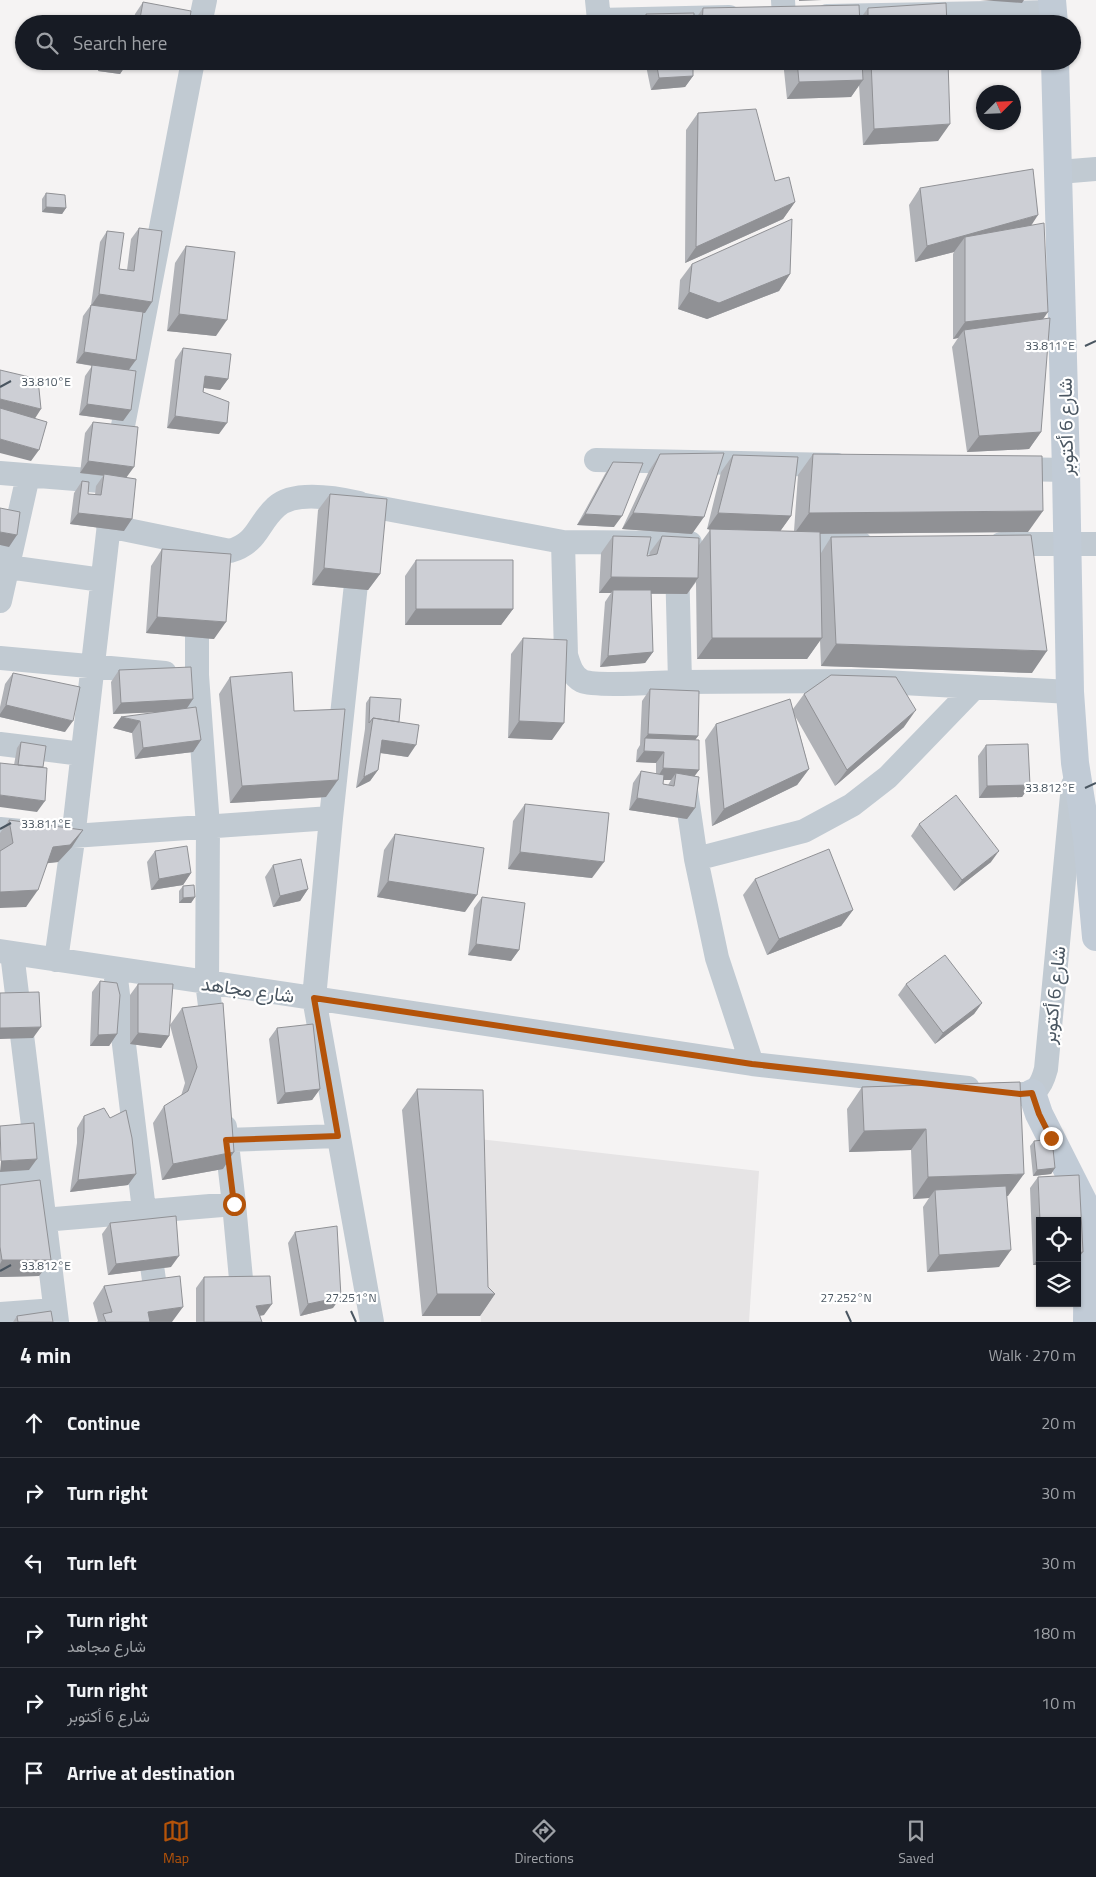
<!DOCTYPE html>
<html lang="en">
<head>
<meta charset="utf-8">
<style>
  :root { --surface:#171b24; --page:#242831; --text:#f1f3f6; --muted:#9ea1a6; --line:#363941; --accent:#b45309 }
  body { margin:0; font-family:"Titillium Web",Vazirmatn,sans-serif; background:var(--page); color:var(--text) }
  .controls { position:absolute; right:15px; bottom:15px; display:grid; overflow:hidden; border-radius:0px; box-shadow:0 1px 4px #0004 }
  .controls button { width:45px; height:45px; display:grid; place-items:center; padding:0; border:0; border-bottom:1px solid var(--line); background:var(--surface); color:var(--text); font:25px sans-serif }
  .compass { position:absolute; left:976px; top:85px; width:45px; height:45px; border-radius:50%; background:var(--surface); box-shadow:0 1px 4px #0004; rotate:66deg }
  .stop { position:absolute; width:15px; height:15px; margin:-11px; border:4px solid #b45309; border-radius:50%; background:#fff }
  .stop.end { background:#b45309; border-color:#fff; box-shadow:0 1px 5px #0008 }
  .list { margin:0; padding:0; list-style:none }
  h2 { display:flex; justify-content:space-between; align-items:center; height:65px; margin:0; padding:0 20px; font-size:21px }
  h2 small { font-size:16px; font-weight:400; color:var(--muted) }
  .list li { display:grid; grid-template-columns:32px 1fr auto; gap:15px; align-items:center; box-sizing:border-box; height:70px; padding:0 20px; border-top:1px solid var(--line) }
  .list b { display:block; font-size:19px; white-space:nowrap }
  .list p { margin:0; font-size:16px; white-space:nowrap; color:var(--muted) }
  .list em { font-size:16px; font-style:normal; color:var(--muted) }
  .icon { flex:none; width:28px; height:28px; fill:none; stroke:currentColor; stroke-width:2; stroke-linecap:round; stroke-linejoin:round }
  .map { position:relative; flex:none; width:1096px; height:1322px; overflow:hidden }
  .search { position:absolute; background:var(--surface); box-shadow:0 1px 4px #0004; left:15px; right:15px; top:15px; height:55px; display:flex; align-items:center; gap:12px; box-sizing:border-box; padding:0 18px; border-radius:28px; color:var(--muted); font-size:19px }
  .sheet { height:485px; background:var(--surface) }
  nav { display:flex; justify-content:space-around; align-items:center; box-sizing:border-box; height:70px; border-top:1px solid var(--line); background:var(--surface); font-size:14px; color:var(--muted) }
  nav a { display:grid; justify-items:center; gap:2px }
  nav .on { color:var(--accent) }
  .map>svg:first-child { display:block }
</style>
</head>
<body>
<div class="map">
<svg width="1096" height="1322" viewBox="0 0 1096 1322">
  <rect width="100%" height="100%" fill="#f5f3f3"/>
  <path fill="#e6e4e5" d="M470,1138L759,1171L749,1322H481Z"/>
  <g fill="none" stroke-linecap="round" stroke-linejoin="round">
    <path stroke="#c1cad2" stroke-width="24" d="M597,0L599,20L729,17
      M783,0L784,17
      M827,16L1053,12
      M200,24L205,0
      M1059,172L1096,169
      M117,457L193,61
      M596,460L837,465
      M1010,469L1066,470
      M0,473L113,482
      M364,515L365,505L563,542L690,543
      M108,526L230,551C258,543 257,524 276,507C294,490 337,498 359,503
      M563,542L566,655C569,665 572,676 582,681C596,687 662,682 680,682L677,562
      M788,543H860
      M197,544V675L208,826L207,982L214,1037
      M1001,544H1096
      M359,556L331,818L314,998L372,1322
      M8,567L102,580
      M0,601L28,476
      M0,658L165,673
      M682,723L680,682L865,681L1070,692
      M0,744L82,754
      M685,784L696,859L717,958L752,1064
      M0,829L73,836L331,818
      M696,859L804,831L852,805L888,777L974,688
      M0,951L752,1064L968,1088
      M12,953L57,1322
      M56,960L72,847L112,498
      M115,970L144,1210L160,1322
      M1014,1094C1035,1096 1041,1088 1046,1069L1073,785
      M225,1127L234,1204L245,1322
      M226,1140L338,1136
      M0,1182L38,1178
      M43,1220L234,1204
      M0,1314L55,1310"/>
    <path stroke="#c1cbd6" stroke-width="28" d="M1052,0L1054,24
      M1055,61L1066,470L1070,692L1075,763L1087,838L1096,937
      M1032,1093L1039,1114L1088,1211L1087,1322"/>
  </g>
  <path fill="#b0b2b7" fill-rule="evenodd" d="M143,2L189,24H133L135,14Z
    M703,8L860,19L868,8L947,24H639L646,14L694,21Z
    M99,61H124V68L120,74L98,71Z
    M645,61H693V76L685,87L651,90Z
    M783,61H948L938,141L863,145L859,85L851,97L787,99Z
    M698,113L775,181L795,202L783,219L685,263L686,130Z
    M920,188L1031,226L1043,319L1041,432L1029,449L967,452L952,347L958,338L953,339V254L954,252L915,262L909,205Z
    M46,193L66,208L62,214L42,212V199Z
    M139,228L145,313H143L129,370L131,410L123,421L79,415L85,376L92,366L76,363L83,316L91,305L100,242L107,231L119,269L127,270L131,239Z
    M186,246L216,336L167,331L175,263Z
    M692,264L790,274L779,291L707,319L678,309L680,280Z
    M183,348L228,379L220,390L204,388L203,392L219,434L167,428L175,360Z
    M93,422L126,477L124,531L70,524L74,493L82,481L88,494L95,495L96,486L103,476L80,473L85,433Z
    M660,454L692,534L622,529L649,471Z
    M813,454L1028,532L820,534L821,553L831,537L1032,673L821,666L820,640L807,659H697L696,582L687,594H651L653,652L645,663L600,667L605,602L611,593H599L601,553L613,536L647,556H649L650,552L662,536L699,545L710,530L707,529L721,472L733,455L791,516L780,531H794L798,475Z
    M613,462L614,527L577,525L605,474Z
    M330,494L380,574L368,590L312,585L318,510Z
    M162,549L214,639L146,633L151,566Z
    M416,560L513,609L501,625H405V576Z
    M523,638L552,740L508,738L511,654Z
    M119,670L193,699L187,708L201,740L193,752L135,759L132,733L113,728L155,712L113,714L111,682Z
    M13,673L65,732L0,717V707L5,684Z
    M230,677L294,711L326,797L230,803L219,694Z
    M650,689L698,736L695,740L699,770L694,776L695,808L687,819L629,810L633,783L641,771L656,774V763L636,762L637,750L640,745L642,701ZM663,780H671L668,785L663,784Z
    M804,694L904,727L835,786L795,716L809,769L797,785L712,826L705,740L716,724L793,709Z
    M370,697L399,722L408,757L380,753L378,770L370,781L356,788L365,729L366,703Z
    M21,742L37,812L14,765L17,748Z
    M986,745L1030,785L1022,797L979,798L978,756Z
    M525,804L592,878L508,869L513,821Z
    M9,820L72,847L58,862L47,863L26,907L0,851V833Z
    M919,824L991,862L954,891L911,836Z
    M395,834L465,912L377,897L384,850Z
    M155,851L191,873L183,885L151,890L147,862Z
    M273,865L308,889L300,901L273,907L265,877Z
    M755,879L853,910L841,926L767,955L743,895Z
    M183,886L195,897L191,903H179V891Z
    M482,897L519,950L511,961L468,955L474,908Z
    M100,981L117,1034L109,1046H90L92,992Z
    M138,984L169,1036L161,1048L130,1044V995Z
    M906,984L982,1003L974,1014L935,1044L898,995Z
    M182,1008L223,1169L162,1180L153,1123L164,1106L181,1096L185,1083L170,1025Z
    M277,1028L320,1089L312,1100L277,1104L269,1039Z
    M1020,1082L1008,1196H1007L999,1267L927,1272L923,1207L929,1198L913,1199L911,1150L849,1152L847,1109L862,1087Z
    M417,1089L488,1287L495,1294L480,1316H422L402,1110Z
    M84,1116L110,1118L136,1174L128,1185L70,1192L77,1143V1128Z
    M1034,1141L1055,1168L1051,1174L1033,1176L1030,1146Z
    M1038,1177L1040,1221V1265H1033L1030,1188Z
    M0,1185L51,1260L39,1276L0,1277Z
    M110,1223L171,1267L108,1275L102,1234Z
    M295,1232L333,1308L300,1316L288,1243Z
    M204,1277L264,1315L260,1316L262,1322H196V1288Z
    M104,1286L172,1322H97L98,1321L93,1303Z
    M17,1316L53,1322H13Z"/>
  <path fill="#909195" d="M799,0H822L799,1Z
    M980,0H1024L1022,3Z
    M102,65L124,68L120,74L98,71Z
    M693,76L685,87L651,90L659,78Z
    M863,80L851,97L787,99L799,82Z
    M950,124L938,141L863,145L874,129Z
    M795,202L783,219L685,263L696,247Z
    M46,207L66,208L62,214L42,212Z
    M1038,215L1027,232L965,237L954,252L915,262L927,246Z
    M790,274L779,291L707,319L678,309L689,292Z
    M99,294L152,302L145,313L91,306Z
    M1048,312L1037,328L964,330L958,338L953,339L965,322Z
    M179,314L227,320L216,336L167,331Z
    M84,352L136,360L128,371L76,363Z
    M205,376L228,379L220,390L197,387Z
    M0,399L41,409L34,420L0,413Z
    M87,404L131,410L123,421L79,415Z
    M175,416L227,423L219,434L167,428Z
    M1041,432L1029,449L967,452L979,436Z
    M0,439L39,450L31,461L0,453Z
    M88,461L134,467L126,478L80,473Z
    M1043,511L1028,532L794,534L809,513Z
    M78,513L132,519L124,531L70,524Z
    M633,513L704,517L692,534L622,529Z
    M718,513L791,516L779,533L707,529Z
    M585,514L622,516L614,527L577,525Z
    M0,532L17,535L9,547L0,545Z
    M324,568L380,574L368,590L312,585Z
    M611,577L698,578L687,594L613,593V590L611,593H599Z
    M416,609H513L501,625H405Z
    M157,617L226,622L214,639L146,633Z
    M712,638H822L807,659H697Z
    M836,644L1047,651L1032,673L821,666Z
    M653,652L645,663L600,667L608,656Z
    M193,699L185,711L113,714L121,703Z
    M6,705L73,721L65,732L0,717V714Z
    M916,710L904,727L835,786L847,770Z
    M121,717L140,721L132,733L113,728Z
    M519,721L564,723L552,740L508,738Z
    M648,734L698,736L690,747L645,738L640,745Z
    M201,740L193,752L135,759L143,748Z
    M382,740L416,745L408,757L374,752Z
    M644,751L664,752L656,763L636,762Z
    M663,768L699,770L691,781L676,773L671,780H656Z
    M809,769L797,785L712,826L724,809Z
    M378,770L370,781L356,788L364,777Z
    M338,780L326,797L230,803L242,786Z
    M1030,785L1022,797L979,798L987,786Z
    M0,795L45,801L37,812L0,807Z
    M637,798L695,808L687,819L629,810Z
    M83,830L72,847L58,862L41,864L53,847Z
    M999,851L991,862L954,891L962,880Z
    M520,852L604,862L592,878L508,869Z
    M191,873L183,885L151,890L159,879Z
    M388,881L477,895L465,912L377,897Z
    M308,889L300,901L273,907L280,896Z
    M38,890L26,907L0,908V892Z
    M195,897L191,903H179L183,898Z
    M853,910L841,926L767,955L779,939Z
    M476,944L519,950L511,961L468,955Z
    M982,1003L974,1014L935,1044L943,1033Z
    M41,1027L33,1038L0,1039V1028Z
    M138,1033L169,1036L161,1048L130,1044Z
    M117,1034L109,1046H90L98,1035Z
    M320,1089L312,1100L277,1104L285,1093Z
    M926,1129L911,1150L849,1152L864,1131Z
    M234,1152L223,1169L162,1180L173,1164Z
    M37,1159L29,1170L0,1172L1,1161Z
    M1055,1168L1051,1174L1033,1176L1037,1170Z
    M136,1174L128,1185L70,1192L78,1180Z
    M1024,1174L1008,1196L935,1198V1190L929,1198L913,1199L928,1177Z
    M1011,1250L999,1267L927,1272L939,1255Z
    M1083,1252L1077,1260V1253Z
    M179,1256L171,1267L108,1275L116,1264Z
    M1040,1256V1265H1033Z
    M2,1260H51L39,1276L0,1277V1264Z
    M437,1294H495L480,1316H422Z
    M341,1297L333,1308L300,1316L308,1304Z
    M272,1304L264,1315L248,1317L256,1306Z
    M183,1307L172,1322H141L148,1312Z"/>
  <path fill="#cdcfd5" stroke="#909195" d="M143,2L191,11L189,24H139Z
    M946,3L947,24H868V8Z
    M859,5L860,24H702L703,8Z
    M694,13V24H648L646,14Z
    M102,61H124V68L102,65Z
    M656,61H693V76L659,78Z
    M797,61H862L863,80L799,82Z
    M871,61H948L950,124L874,129Z
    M756,109L775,181L789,177L795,202L696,247L698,113Z
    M1033,169L1038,215L927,246L920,188Z
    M46,193L65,195L66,208L46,207Z
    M792,219L790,274L719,303L689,292L692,264Z
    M1044,223L1048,312L965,322V237Z
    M139,228L162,231L152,302L99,294L107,231L124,233L119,269L134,271Z
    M186,246L235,252L227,320L179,314Z
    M91,305L143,312L136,360L84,352Z
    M1050,318L1041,432L979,436L964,330Z
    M183,348L231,354L228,379L205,376L203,392L229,402L227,423L175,416Z
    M92,365L136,371L131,410L87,404Z
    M0,370L38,379L41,409L0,399Z
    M0,408L47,422L39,450L0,439Z
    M93,422L138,427L134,467L88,461Z
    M724,453L704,517L633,513L660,454Z
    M813,454L1042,456L1043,511L809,513Z
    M733,455L798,457L791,516L718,513Z
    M613,462L643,463L622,516L585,514Z
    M104,474L136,479L132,519L78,513L82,481L89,482L88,494L101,495Z
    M330,494L387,499L380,574L324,568Z
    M0,508L20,512L17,535L0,532Z
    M710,529L820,532L822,638H712Z
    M1031,535L1047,651L836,644L831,537Z
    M613,536L651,537L647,556L657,554L662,536L699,538L698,578L611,577Z
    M162,549L231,554L226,622L157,617Z
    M416,560H513V609H416Z
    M613,590H651L653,652L608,656Z
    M523,638L567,640L564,723L519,721Z
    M191,667L193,699L121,703L119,670Z
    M292,672L294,711L345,709L338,780L242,786L230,677Z
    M13,673L80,687L73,721L6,705Z
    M831,675L896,677L916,710L847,770L804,694Z
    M650,689L699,691L698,736L648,734Z
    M370,697L401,699L399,722L373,718L369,723Z
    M790,699L809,769L724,809L716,724Z
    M196,707L201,740L143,748L140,721L121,717Z
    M373,718L419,725L416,745L382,740L378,770L364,777Z
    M645,738L699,740V770L663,768L664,752L644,751Z
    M21,742L46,746L43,767L18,765Z
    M1028,744L1030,785L987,786L986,745Z
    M0,763L47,768L45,801L0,795Z
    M641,771L664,775L663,784L674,786L676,773L699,777L695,808L637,798Z
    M956,795L999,851L962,880L919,824Z
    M525,804L609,813L604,862L520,852Z
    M9,820L83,830L70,845L53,847L38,890L0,892V851L13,843Z
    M395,834L484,848L477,895L388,881Z
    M187,846L191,873L159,879L155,851Z
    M829,849L853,910L779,939L755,879Z
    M301,859L308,889L280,896L273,865Z
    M194,885L195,897L183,898V886Z
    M482,897L525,903L519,950L476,944Z
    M945,955L982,1003L943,1033L906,984Z
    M100,981L117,983L120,995L117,1034L98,1035Z
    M138,984H173L169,1036L138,1033Z
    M39,992L41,1027L0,1028V993Z
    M223,1003L234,1152L173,1164L164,1106L188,1091L197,1067L182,1008Z
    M313,1024L320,1089L285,1093L277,1028Z
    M1020,1082L1024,1174L928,1177L926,1129L864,1131L862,1087Z
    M417,1089L483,1090L488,1287L495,1294H437Z
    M104,1108L110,1118L126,1110L132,1138L136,1174L78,1180L84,1132V1116Z
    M34,1123L37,1159L1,1161L0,1126Z
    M1052,1139L1055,1168L1037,1170L1034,1141Z
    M1079,1175L1083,1252L1077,1253V1221H1040L1038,1177Z
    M40,1180L51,1260H2L0,1247V1185Z
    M1006,1186L1011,1250L939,1255L935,1190Z
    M176,1216L179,1256L116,1264L110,1223Z
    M337,1226L341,1297L308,1304L295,1232Z
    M180,1276L183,1307L148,1312L150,1322H106L103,1314L112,1312L104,1286Z
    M270,1276L272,1304L256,1306L262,1322H204V1277Z
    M51,1311L53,1322H18L17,1316Z"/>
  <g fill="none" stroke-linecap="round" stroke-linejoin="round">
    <path stroke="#b45309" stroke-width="6" d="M234,1204L226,1140L338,1136L314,998L752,1064L1020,1094L1032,1093L1039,1114L1051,1138"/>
  </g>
  <path fill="none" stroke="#4a5661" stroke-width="2" d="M1085,346L1096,341M0,387L11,381M1085,788L1096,783M0,829L11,823M0,1271L11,1265M351,1311L356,1322M846,1311L851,1322"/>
  <g text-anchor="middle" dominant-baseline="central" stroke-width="4.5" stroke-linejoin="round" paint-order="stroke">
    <g font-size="19" fill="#4a5661" stroke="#fff">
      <text transform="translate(1065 427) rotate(-91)">شارع 6 أكتوبر</text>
      <text transform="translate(248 989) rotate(8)">شارع مجاهد</text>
      <text transform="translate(1053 995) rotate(-84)">شارع 6 أكتوبر</text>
    </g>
  </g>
  <g font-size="12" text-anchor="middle" fill="#4a5661" stroke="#fff" stroke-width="4.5" stroke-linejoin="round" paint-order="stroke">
    <text x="1050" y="350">33.811°E</text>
    <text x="46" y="386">33.810°E</text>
    <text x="1050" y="792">33.812°E</text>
    <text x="46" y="828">33.811°E</text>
    <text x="46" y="1270">33.812°E</text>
    <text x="351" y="1302">27.251°N</text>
    <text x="846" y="1302">27.252°N</text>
  </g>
</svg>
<div class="controls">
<button><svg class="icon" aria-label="locate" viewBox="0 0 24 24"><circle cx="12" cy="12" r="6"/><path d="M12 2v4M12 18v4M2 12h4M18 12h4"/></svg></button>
<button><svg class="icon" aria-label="layers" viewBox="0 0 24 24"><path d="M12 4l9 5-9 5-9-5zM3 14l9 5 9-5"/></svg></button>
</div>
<svg class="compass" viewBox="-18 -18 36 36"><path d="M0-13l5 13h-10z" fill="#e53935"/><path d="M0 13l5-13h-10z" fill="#9ea1a6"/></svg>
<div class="stop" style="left:234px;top:1204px"></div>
<div class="stop end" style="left:1051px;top:1138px"></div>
<div class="search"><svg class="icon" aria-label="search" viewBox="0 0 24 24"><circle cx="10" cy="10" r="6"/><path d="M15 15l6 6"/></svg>Search here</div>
</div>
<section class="sheet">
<h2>4 min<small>Walk · 270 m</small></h2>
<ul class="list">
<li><svg class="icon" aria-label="ahead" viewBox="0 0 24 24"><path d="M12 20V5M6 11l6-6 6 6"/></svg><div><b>Continue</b></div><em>20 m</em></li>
<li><svg class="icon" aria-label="right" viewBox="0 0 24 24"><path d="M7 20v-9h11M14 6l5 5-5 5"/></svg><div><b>Turn right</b></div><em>30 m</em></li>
<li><svg class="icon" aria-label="left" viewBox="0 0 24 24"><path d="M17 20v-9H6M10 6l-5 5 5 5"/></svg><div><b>Turn left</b></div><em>30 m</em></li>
<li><svg class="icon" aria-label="right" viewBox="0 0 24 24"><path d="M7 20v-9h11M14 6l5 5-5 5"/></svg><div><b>Turn right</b><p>شارع مجاهد</p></div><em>180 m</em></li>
<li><svg class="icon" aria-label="right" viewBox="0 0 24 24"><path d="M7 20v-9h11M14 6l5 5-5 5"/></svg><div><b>Turn right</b><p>شارع 6 أكتوبر</p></div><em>10 m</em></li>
<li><svg class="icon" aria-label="arrive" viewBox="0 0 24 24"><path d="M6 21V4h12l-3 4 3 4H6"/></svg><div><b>Arrive at destination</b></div></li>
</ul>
</section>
<nav>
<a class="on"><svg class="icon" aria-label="map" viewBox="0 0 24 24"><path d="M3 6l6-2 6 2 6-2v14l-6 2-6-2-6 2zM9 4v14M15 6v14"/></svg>Map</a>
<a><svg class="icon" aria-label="directions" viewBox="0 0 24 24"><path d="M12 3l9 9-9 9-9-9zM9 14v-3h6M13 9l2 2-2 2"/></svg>Directions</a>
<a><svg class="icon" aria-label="saved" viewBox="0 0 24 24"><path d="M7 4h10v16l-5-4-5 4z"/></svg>Saved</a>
</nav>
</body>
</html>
